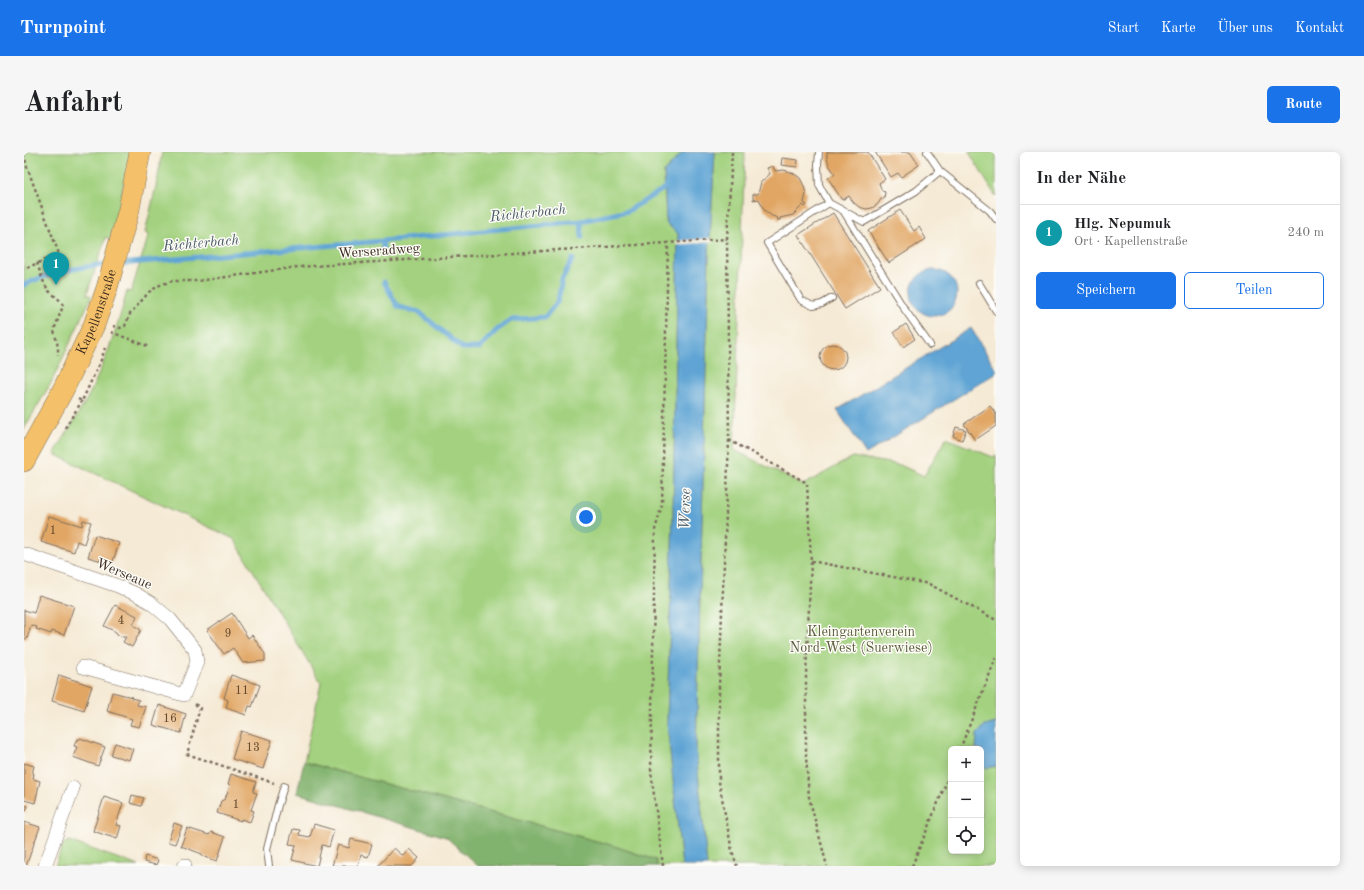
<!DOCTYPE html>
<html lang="de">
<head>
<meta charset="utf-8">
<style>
  :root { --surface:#fff; --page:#f6f6f6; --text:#202124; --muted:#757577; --line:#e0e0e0; --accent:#1a73e8 }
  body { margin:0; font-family:"Old Standard TT",serif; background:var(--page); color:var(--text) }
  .controls { position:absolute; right:12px; bottom:12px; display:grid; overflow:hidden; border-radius:6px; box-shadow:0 2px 10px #0003 }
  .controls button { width:36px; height:36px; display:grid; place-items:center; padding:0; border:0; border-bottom:1px solid var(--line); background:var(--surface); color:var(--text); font:20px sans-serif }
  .you { position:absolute; left:562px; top:365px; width:14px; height:14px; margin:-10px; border:3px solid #fff; border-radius:50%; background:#1a73e8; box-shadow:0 0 0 6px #1a73e833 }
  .badge { display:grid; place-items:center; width:26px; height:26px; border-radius:50%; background:var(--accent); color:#fff; font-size:13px; font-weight:700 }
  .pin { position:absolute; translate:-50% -33px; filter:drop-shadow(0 1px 2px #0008) }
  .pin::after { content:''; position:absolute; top:21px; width:14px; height:12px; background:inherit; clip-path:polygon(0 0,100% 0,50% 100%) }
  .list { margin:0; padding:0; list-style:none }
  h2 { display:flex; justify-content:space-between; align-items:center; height:52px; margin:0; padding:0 16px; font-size:17px }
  h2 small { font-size:13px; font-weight:400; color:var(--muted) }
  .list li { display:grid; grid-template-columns:26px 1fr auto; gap:12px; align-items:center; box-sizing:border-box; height:56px; padding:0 16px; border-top:1px solid var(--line) }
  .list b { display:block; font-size:15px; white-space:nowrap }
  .list p { margin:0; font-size:13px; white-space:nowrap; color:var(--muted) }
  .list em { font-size:13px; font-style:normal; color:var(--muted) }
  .actions { display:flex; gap:8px; padding:12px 16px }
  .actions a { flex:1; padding:9px 0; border:1px solid var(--accent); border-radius:6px; text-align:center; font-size:14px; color:var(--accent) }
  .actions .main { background:var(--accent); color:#fff }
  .icon { flex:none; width:22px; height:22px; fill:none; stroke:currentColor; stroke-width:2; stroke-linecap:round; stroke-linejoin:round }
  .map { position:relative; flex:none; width:972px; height:714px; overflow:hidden; border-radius:6px }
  header { display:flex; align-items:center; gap:24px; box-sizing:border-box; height:56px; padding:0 20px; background:var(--accent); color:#fff }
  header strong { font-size:19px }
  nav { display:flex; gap:22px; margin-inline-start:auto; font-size:14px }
  .intro { display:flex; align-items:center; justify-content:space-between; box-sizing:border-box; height:96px; padding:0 24px }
  h1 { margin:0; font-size:28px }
  .button { padding:10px 18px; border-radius:6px; background:var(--accent); color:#fff; font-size:14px; font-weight:700 }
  main { display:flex; gap:24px; padding:0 24px }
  aside { flex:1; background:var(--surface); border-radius:6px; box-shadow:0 2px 10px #0003 }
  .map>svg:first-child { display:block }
</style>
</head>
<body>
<header>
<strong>Turnpoint</strong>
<nav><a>Start</a><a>Karte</a><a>Über uns</a><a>Kontakt</a></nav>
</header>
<div class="intro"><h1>Anfahrt</h1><a class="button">Route</a></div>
<main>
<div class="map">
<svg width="972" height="714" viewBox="0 0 972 714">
  <rect width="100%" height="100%" fill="#fdfcf7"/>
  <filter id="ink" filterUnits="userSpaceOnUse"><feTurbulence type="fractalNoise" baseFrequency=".025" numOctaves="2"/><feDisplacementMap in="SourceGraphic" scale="8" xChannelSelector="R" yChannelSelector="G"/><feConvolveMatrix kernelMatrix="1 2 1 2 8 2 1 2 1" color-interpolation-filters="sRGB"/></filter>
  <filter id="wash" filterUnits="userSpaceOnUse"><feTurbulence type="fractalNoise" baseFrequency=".012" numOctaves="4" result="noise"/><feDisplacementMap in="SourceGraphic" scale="16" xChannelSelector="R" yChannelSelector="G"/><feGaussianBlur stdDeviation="0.9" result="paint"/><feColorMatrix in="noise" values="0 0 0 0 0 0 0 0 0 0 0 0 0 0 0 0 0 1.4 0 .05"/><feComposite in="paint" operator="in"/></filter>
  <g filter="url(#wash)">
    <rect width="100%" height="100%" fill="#f5ead5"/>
    <path fill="#a3d17f" stroke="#6f7e4e" d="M0,0H106L96,50L87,87L82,85L63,142L68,144L27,231L0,277V97L1,96L0,91Z
      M138,0H659L640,20L642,70L654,82L649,363L643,571L658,714H633L632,708L587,693L280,610L297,531L210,387L30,302C42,282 55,262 66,241C82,208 94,174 103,139L107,140L125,82L121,81L133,30Z
      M691,0H721L710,298L779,333L829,305L876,313L900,324L922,286L969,305L972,303V571L967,572L953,582L952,597H927V699H957V613L963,616L972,614V714H683L672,598L685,102Z
      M945,0H972V45Z
      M45,689L115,714H31L39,692Z"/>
    <path fill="#82b36e" stroke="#5e6e46" d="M280,610L587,693L632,708L633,714H454L422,685L273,641Z"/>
    <path fill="#5ea4d4" stroke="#4c6779" d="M659,0H691L685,102L672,598L683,714H658L643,571L649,363L654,82L642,71L640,20Z
      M887 141a23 23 0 1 1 46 0a23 23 0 1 1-46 0Z
      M947,176L972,217V221L842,302L813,258Z
      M972,571V614L963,616L957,613V597H952L953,582L961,574Z"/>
    <path fill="#f5ead5" d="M688,86V90L652,93V89Z"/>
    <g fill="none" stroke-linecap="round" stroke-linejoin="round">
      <path stroke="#5ea4d4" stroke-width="5" d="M558,85L557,69L604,59L641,36L645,32
        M358,89L359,99
        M94,112L358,89L557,69
        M360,130L374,155L395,160L438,196H455L473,178L487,168L521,165L534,149L538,127L549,107
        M0,133C26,120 55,115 84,112"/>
    </g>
    <g id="blocks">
      <path fill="#e1a663" d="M803,0H844L861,27L855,31L858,39L861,40L860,47H857L854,52L848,56L842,57L835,55L830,51L825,44L818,48L804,26L811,22L805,13L803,6Z
        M851,0H886L895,13L877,25L874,21L867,25Z
        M758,6L774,8L773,15L757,13Z
        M749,14L751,19L760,18L769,21L776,26L780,34L782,42L780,51L783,53L781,55L779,53L769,63L756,66V68H753L754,66L748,64L740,58L735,47L729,48V42H734L737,30L746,22L743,16Z
        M876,58L890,79L895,75L902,87L865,111L844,79Z
        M809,61L856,135L821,157L774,83Z
        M882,172L891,187L879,195L870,180Z
        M796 205a13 13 0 1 1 26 0a13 13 0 1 1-26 0Z
        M966,254L972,262V274L951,288L940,272Z
        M932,275L942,278L938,288L929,284Z
        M25,364L58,374L59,368L67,370L60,392L53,389L50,400L17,390Z
        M71,383L95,391L88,412L64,405Z
        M15,443L50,454L40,483L28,479L27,482L12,477L13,475L7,473L3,487H0V458L10,461Z
        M91,453L113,464L109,473L117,478L108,495L99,490L102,485H98L93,482L92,480L80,474Z
        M208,461L224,486L228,483L241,502V509L219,511L209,496L200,502L183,478Z
        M35,523L68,534L60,559L28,549Z
        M207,523L236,533L228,555L225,554L222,563L202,556L204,548L200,546Z
        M88,540L108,545L107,546L115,548L113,553L122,555L115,575L106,573L108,567L83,559Z
        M135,553L162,562L157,581L129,573Z
        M217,579L248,588L239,617L208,607Z
        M56,586L81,595L74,614L49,605L53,595L50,594L53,587L55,588Z
        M91,591L109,597L105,608L87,603Z
        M0,611L10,614L8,622H10L9,627L16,629L11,651L0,648Z
        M207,622L232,630L229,640L233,641L227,658L230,659L226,670L217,667V669L193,661L197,649L201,647L206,633L204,632Z
        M108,643L120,646L117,654L106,651Z
        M80,645L99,651L92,673L97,674L93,687L69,679Z
        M0,653L4,654L1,660H0Z
        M0,670L16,675L2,714H0Z
        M150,671L158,674L151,692L144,690Z
        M290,672L310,678L305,695L298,693L293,714L268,708L272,693L265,692L269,677L276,678L275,683L286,685Z
        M163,676L185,683L187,680L201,685L193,709L178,704V702L157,694Z
        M327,687L348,692L344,705L337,703L334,714H308L314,693L325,696Z
        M370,696L379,704L385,697L395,706L388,714H354Z
        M121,704L134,708L132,713L120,710Z"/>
    </g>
  </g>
  <g filter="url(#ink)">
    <use href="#blocks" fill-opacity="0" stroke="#7c6d5e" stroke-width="1"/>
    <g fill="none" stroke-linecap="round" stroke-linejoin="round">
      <g stroke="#7c6d5e" stroke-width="8">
        <path id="service" d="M795,0L794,13L795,33L805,51
          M903,0L916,19L966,59L972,67
          M820,60L881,158L906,193
          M955,131L972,159
          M808,146L798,152L789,154L777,148L743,91L805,51L840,70L892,39L916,19
          M245,714L243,697L254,653L260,634"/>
      </g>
      <g stroke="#7c6d5e" stroke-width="14">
        <path id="minor" d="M0,402L94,434L112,442L127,451L146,467L171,498L173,510L160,543L59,515
          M21,714L49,636
          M160,714L161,713"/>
      </g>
      <g stroke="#7c6d5e" stroke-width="22">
        <g id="primary">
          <path id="s1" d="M0,309L39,238L70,173L83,136L105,57L116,0"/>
        </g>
      </g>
      <path stroke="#7c6d5e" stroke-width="2.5" stroke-dasharray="3 3" stroke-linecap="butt" d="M708,0L703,87L705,288L695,535V630L708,699L713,714
        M0,2L3,15L35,102L0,117
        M13,111C16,120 19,131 25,139C30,144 37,147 39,154L30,178L34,195V203
        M89,174L96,176L101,174L106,162L125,140L136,133L148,129H174L274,115L703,87
        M87,180L126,195
        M54,247L58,249L77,208L81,196
        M41,276L58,249
        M705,288L783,331L787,409L782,523V605L785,645L803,714
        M787,409L905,432L972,468
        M171,552L176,556L163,602L250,631
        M936,597L972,506
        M639,714L627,619L631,378L638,353L644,92
        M888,714L927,619"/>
      <use href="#service" stroke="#fff" stroke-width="6"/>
      <use href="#minor" stroke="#fff" stroke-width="13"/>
      <use href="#primary" stroke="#f4c16a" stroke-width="21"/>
    </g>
  </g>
  <g text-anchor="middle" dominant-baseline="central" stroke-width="3" stroke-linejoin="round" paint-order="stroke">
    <g font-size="12" fill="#64492f">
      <text x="29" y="379">1</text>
      <text x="97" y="469">4</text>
      <text x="204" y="482">9</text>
      <text x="218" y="539">11</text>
      <text x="146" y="567">16</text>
      <text x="229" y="596">13</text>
      <text x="212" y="653">1</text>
    </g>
    <g font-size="14" fill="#3b2a1e" stroke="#fdfcf7">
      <text transform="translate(355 99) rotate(-4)">Werseradweg</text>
      <text stroke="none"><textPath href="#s1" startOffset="166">Kapellenstraße</textPath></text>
      <text transform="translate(100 422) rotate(23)">Werseaue</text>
    </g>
    <g font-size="14" fill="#5a5c3b" stroke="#fdfcf7">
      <text x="837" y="480">Kleingartenverein<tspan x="837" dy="16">Nord-West (Suerwiese)</tspan></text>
    </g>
    <g font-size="15" font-style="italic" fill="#495b67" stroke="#fdfcf7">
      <text transform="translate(504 62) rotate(-6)">Richterbach</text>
      <text transform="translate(177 92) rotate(-5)">Richterbach</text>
      <text transform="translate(662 357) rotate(-88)">Werse</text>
    </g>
  </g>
</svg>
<div class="controls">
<button>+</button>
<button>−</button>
<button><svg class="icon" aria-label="locate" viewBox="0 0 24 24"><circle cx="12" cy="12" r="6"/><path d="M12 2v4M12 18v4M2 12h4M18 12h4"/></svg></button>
</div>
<div class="you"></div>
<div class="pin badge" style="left:32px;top:133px;background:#0f9aa8">1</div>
</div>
<aside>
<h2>In der Nähe<small></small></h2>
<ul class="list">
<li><span class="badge" style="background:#0f9aa8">1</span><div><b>Hlg. Nepumuk</b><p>Ort · Kapellenstraße</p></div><em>240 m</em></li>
</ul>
<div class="actions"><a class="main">Speichern</a><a>Teilen</a></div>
</aside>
</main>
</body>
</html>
